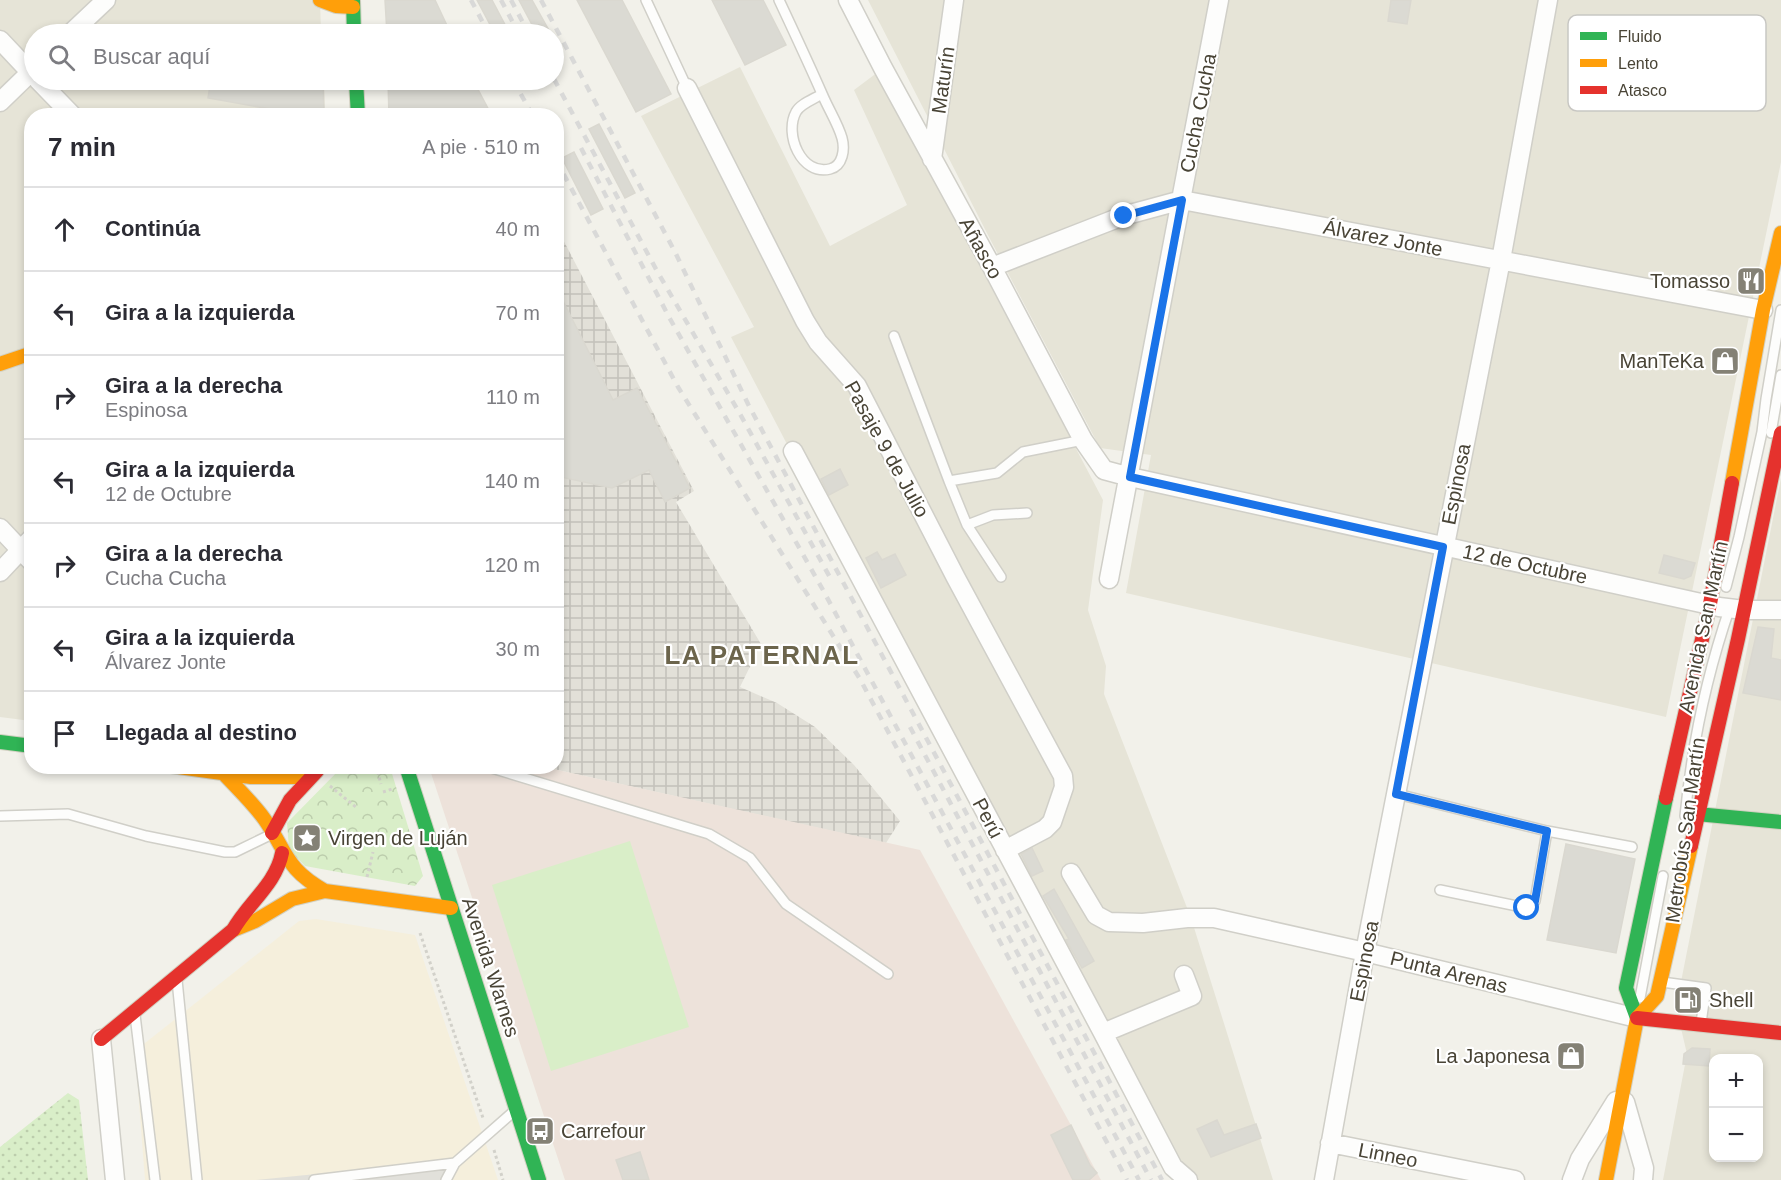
<!DOCTYPE html>
<html lang="es">
<head>
<meta charset="utf-8">
<style>
  :root { --surface:#fff; --page:#f7f7f7; --text:#2b2b33; --muted:#7c7c81; --line:#e1e1e2 }
  body { margin:0; font-family:Arial,sans-serif; background:var(--page); color:var(--text) }
  .controls { position:absolute; right:18px; bottom:18px; display:grid; overflow:hidden; border-radius:12px; box-shadow:0 3px 9px #0003 }
  .controls button { width:54px; height:54px; display:grid; place-items:center; padding:0; border:0; border-bottom:2px solid var(--line); background:var(--surface); color:var(--text); font:30px sans-serif }
  .stop { position:absolute; width:18px; height:18px; margin:-14px; border:4px solid #1a73e8; border-radius:50%; background:#fff }
  .stop.end { background:#1a73e8; border-color:#fff; box-shadow:0 2px 6px #0008 }
  .list { margin:0; padding:0; list-style:none }
  h2 { display:flex; justify-content:space-between; align-items:center; height:78px; margin:0; padding:0 24px; font-size:26px }
  h2 small { font-size:20px; font-weight:400; color:var(--muted) }
  .list li { display:grid; grid-template-columns:39px 1fr auto; gap:18px; align-items:center; box-sizing:border-box; height:84px; padding:0 24px; border-top:2px solid var(--line) }
  .list b { display:block; font-size:22px; white-space:nowrap }
  .list p { margin:0; font-size:20px; white-space:nowrap; color:var(--muted) }
  .list em { font-size:20px; font-style:normal; color:var(--muted) }
  .icon { flex:none; width:33px; height:33px; fill:none; stroke:currentColor; stroke-width:2; stroke-linecap:round; stroke-linejoin:round }
  .map { position:relative; flex:none; width:1781px; height:1180px; overflow:hidden }
  .search { position:absolute; background:var(--surface); box-shadow:0 3px 9px #0003; left:24px; top:24px; width:540px; height:66px; display:flex; align-items:center; gap:15px; box-sizing:border-box; padding:0 21px; border-radius:33px; color:var(--muted); font-size:22px }
  .panel { position:absolute; background:var(--surface); box-shadow:0 3px 9px #0003; left:24px; top:108px; width:540px; height:666px; border-radius:24px }
  .map>svg:first-child { display:block }
</style>
</head>
<body>
<div class="map">
<svg width="1781" height="1180" viewBox="0 0 1781 1180">
  <defs>
    <pattern id="industrial-grid" width="8" height="8" patternUnits="userSpaceOnUse" patternTransform="scale(1.5)"><rect width="8" height="8" fill="#e2e0d8"/><path d="M0 4h8M4 0v8" fill="none" stroke="#c3c1ba"/></pattern>
    <pattern id="grass-dots" width="8" height="8" patternUnits="userSpaceOnUse" patternTransform="scale(1.5)"><rect width="8" height="8" fill="#d9eec8"/><path d="M2 2h.1M6 6h.1" fill="none" stroke="#bccdac" stroke-width="1.8" stroke-linecap="round"/></pattern>
    <pattern id="park-crowns" width="20" height="18" patternUnits="userSpaceOnUse" patternTransform="scale(1.5)"><rect width="20" height="18" fill="#d9eec8"/><path d="M2 6a3 3 0 1 1 6 0M12 15a3 3 0 1 1 6 0" fill="none" stroke="#bccdac"/></pattern>
  </defs>
  <rect width="100%" height="100%" fill="#f2f1ea"/>
  <path fill="#e6e4d7" fill-rule="evenodd" d="M0,0H320L321,34H34V80H324L325,115L32,116L31,721L0,717Z
    M868,0H1781V162L1666,717L1126,593L1151,455L1100,448L990,239Z
    M740,67L830,246L907,205L854,90L878,72L1103,500L1088,610L1106,666L1104,694L1191,918L1273,1180H1196L1175,1161L1011,873L731,337L754,327L641,116Z
    M1781,478V1180H1663L1687,1054L1676,1007ZM1714,1058H1758V1158H1714Z"/>
  <path fill="#f5efdc" d="M316,919L415,935L498,1180H145L135,1051L299,921Z"/>
  <path fill="url(#industrial-grid)" d="M557,228L694,491L676,502L761,644L740,687L777,703L815,727L854,765L900,821L886,843L544,767L556,766Z"/>
  <path fill="#ede2da" d="M429,767H544L920,850L1101,1180H565Z"/>
  <path fill="url(#grass-dots)" d="M68,1093L79,1100L88,1180H0V1147Z"/>
  <path fill="url(#park-crowns)" d="M342,767H390L423,876L415,886L305,866L289,849L287,823Z"/>
  <path fill="#d9eec8" d="M630,841L689,1027L551,1071L492,885Z"/>
  <path fill="#e1e0da" d="M447,1161L449,1180H256Z"/>
  <path fill="#dbdad3" stroke="#dad8d0" stroke-width="1.5" d="M385,0H435L451,34H387Z
    M477,0H492L510,34H495Z
    M519,0H532L551,34H537Z
    M577,0H622L671,94L636,112Z
    M712,0H763L786,45L745,65Z
    M1391,0H1411L1407,24L1388,21Z
    M211,80H323L324,116H310L208,98Z
    M388,80H473L492,116H389Z
    M599,124L635,193L625,198L589,129Z
    M574,152L603,209L591,215L562,158Z
    M556,287L613,400L637,388L690,488L665,502L649,470L612,488L556,476Z
    M840,469L848,485L829,495L821,479Z
    M877,552L882,560L895,554L906,575L881,588L866,558Z
    M1664,555L1695,563L1691,576L1684,579L1659,573Z
    M1758,627L1774,629L1771,658L1781,660V700L1743,693Z
    M1566,844L1635,859L1616,953L1547,940Z
    M1032,848L1043,871L1032,876L1021,854Z
    M1054,889L1094,961L1082,968L1066,940L1069,939L1043,896Z
    M1692,1048L1710,1049L1709,1066L1683,1064L1684,1054Z
    M1217,1120L1224,1135L1256,1124L1261,1138L1211,1157L1197,1129Z
    M1071,1125L1090,1165L1097,1173L1089,1180H1073L1051,1135Z
    M640,1152L649,1180H623L616,1160Z"/>
  <g fill="none" stroke-linecap="round" stroke-linejoin="round">
    <g stroke="#d0cfc8" stroke-width="12">
      <path id="lane" d="M646,0L687,88
        M779,0C794,32 809,64 823,96C829,110 838,124 842,138C845,149 843,166 830,169C801,176 784,134 796,112C800,104 814,99 822,94
        M894,336L949,481L997,473L1023,452L1083,440
        M1771,433L1781,375
        M949,481L967,525L1001,577
        M967,525L993,515L1027,513
        M1726,587L1739,537L1762,432L1766,399L1781,310
        M485,766L709,834L750,858L786,904L888,974
        M1397,794L1547,831L1535,901L1527,908L1440,890
        M0,816L68,814L146,836L225,852H235L270,835
        M1685,816C1692,745 1707,674 1730,607
        M1547,831L1632,847
        M177,980L197,1180
        M1662,982L1706,988L1701,1023
        M1640,998L1663,876
        M135,1015L155,1180
        M314,1180L455,1163
        M446,1180L455,1163L513,1112"/>
    </g>
    <g stroke="#d0cfc8" stroke-width="21">
      <path id="street" d="M848,0L883,68L992,267L1083,440L1104,470L1130,477L1719,607L1744,610H1781
        M70,34L106,0
        M0,40L34,76
        M38,80L73,116
        M687,88L805,321L818,342L857,386L956,578L1063,776L1064,787L1052,822L1045,829L1005,850
        M0,102L34,69
        M932,159L954,0
        M992,267L1123,216L1182,200L1763,310
        M793,451L1103,1033L1173,1167L1188,1180
        M0,528L32,562
        M0,572L32,538
        M1109,579L1219,0
        M1071,873L1096,915L1109,922L1143,923L1187,918H1214L1365,952L1637,1018
        M1103,1033L1192,996L1184,975
        M101,1039L115,1180
        M1625,1102L1644,1168L1643,1180
        M1330,1143L1515,1180
        M1324,1180L1365,952L1501,260L1548,0
        M1572,1180L1580,1159L1616,1101"/>
    </g>
    <g stroke="#d2d0c1" stroke-width="16">
      <path id="fast" d="M353,0L354,34
        M356,80L358,116
        M0,742L32,746
        M406,766L539,1180
        M1697,814L1781,822
        M1637,1018L1626,988L1666,798"/>
    </g>
    <g stroke="#d2d0c1" stroke-width="16">
      <path id="slow" d="M320,0L336,6L353,7
        M0,364L32,353
        M1732,483L1763,310L1781,233
        M171,766L251,777H310
        M224,774C238,789 253,803 265,820C288,854 286,869 325,891
        M233,930L255,921L292,899L325,891L451,908
        M1606,1180L1637,1018L1657,996L1691,846"/>
    </g>
    <g stroke="#d2d0c1" stroke-width="16">
      <path id="jam" d="M1666,798L1710,604L1732,483
        M272,833L290,800L317,771
        M1691,846L1738,639L1781,433
        M1637,1018L1781,1033
        M101,1039L233,930C248,903 276,884 282,853"/>
    </g>
    <path stroke="#d2d1ca" stroke-width="3" stroke-dasharray="3 3" stroke-linecap="butt" d="M376,766L381,784
      M330,786L357,808
      M383,792L392,789
      M397,846L410,843
      M367,877L373,852
      M420,933L483,1118
      M494,1150L503,1180"/>
    <use href="#lane" stroke="#fdfdfc" stroke-width="9"/>
    <use href="#street" stroke="#fdfdfc" stroke-width="18"/>
    <use href="#fast" stroke="#30b455" stroke-width="14"/>
    <use href="#slow" stroke="#ff9f0a" stroke-width="14"/>
    <use href="#jam" stroke="#e5322d" stroke-width="14"/>
    <path stroke="#d9d9d8" stroke-width="4.5" stroke-dasharray="8 8" stroke-linecap="butt" d="M471,0L489,34
      M501,0L519,34
      M511,0L529,34
      M541,0L675,252L748,404L1162,1180
      M554,79L657,271L740,414L832,581
      M513,80L533,116
      M581,148L669,317L823,590L1139,1180
      M556,160L678,387L860,679L1127,1180
      M910,727L1151,1180"/>
  </g>
  <g fill="none" stroke-linecap="round" stroke-linejoin="round">
    <path stroke="#1a73e8" stroke-width="8" d="M1124,216L1182,200L1130,477L1443,547L1396,794L1547,831L1535,901L1527,908"/>
  </g>
  <defs>
    <g id="restaurant-square" transform="scale(1.5)"><rect x="-9" y="-9" width="18" height="18" rx="4" fill="#848175" stroke="#fff"/><path d="M-5-6h1v4h1v-4h1v4h1v-4h1v5L-1.5 .5V6h-2V.5L-5-1ZM5-6V6H3V1.5H1.5Q1.5-4 5-6Z" fill="#fff"/></g>
    <g id="shop-square" transform="scale(1.5)"><rect x="-9" y="-9" width="18" height="18" rx="4" fill="#848175" stroke="#fff"/><path d="M-5-2.5h2.3a2.7 3.5 0 0 1 5.4 0H5L5.5 6h-11ZM-1.5-2.5h3a1.5 2.3 0 0 0-3 0Z" fill="#fff"/></g>
    <g id="sight-square" transform="scale(1.5)"><rect x="-9" y="-9" width="18" height="18" rx="4" fill="#848175" stroke="#fff"/><path d="M0-6L1.8-2.2L6-1.7L2.9 1.2L3.7 5.4L0 3.3L-3.7 5.4L-2.9 1.2L-6-1.7L-1.8-2.2Z" fill="#fff"/></g>
    <g id="fuel-square" transform="scale(1.5)"><rect x="-9" y="-9" width="18" height="18" rx="4" fill="#848175" stroke="#fff"/><path d="M-5.5-6h7V0h2V4h1.3V-2.5L3-4.5l.8-.8L6-3V5H2.5V1h-1V6h-7ZM-4.2-4.7v3.2H.2V-4.7Z" fill="#fff"/></g>
    <g id="bus-square" transform="scale(1.5)"><rect x="-9" y="-9" width="18" height="18" rx="4" fill="#848175" stroke="#fff"/><path d="M-5-6H5V4H4V6H2V4H-2V6H-4V4H-5ZM-3.5-4V0h7V-4ZM-3.5 1.2v1.5H-2V1.2ZM2 1.2v1.5H3.5V1.2Z" fill="#fff"/></g>
  </defs>
  <g fill-rule="evenodd">
    <use href="#restaurant-square" x="1751" y="281"/>
    <use href="#shop-square" x="1725" y="361"/>
    <use href="#sight-square" x="307" y="838"/>
    <use href="#fuel-square" x="1688" y="1000"/>
    <use href="#shop-square" x="1571" y="1056"/>
    <use href="#bus-square" x="540" y="1131"/>
  </g>
  <g text-anchor="middle" dominant-baseline="central" stroke-width="4.5" stroke-linejoin="round" paint-order="stroke">
    <g font-size="20" fill="#494436" stroke="#fff">
      <text transform="translate(943 80) rotate(-82)">Maturín</text>
      <text transform="translate(1198 113) rotate(-79)">Cucha Cucha</text>
      <text transform="translate(1383 238) rotate(11)">Álvarez Jonte</text>
      <text transform="translate(981 248) rotate(61)">Añasco</text>
      <text transform="translate(887 449) rotate(61)">Pasaje 9 de Julio</text>
      <text transform="translate(1456 484) rotate(-79)">Espinosa</text>
      <text transform="translate(1525 564) rotate(12)">12 de Octubre</text>
      <text transform="translate(1703 627) rotate(-78)">Avenida San Martín</text>
      <text transform="translate(988 818) rotate(62)">Perú</text>
      <text transform="translate(1685 830) rotate(-82)">Metrobús San Martín</text>
      <text transform="translate(1364 961) rotate(-79)">Espinosa</text>
      <text transform="translate(491 967) rotate(72)">Avenida Warnes</text>
      <text transform="translate(1449 972) rotate(14)">Punta Arenas</text>
      <text transform="translate(1388 1155) rotate(11)">Linneo</text>
    </g>
    <g font-size="20" fill="#494436" stroke="#fff" text-anchor="end">
      <text x="1730" y="281">Tomasso</text>
      <text x="1704" y="361">ManTeKa</text>
      <text x="328" y="838" text-anchor="start">Virgen de Luján</text>
      <text x="1709" y="1000" text-anchor="start">Shell</text>
      <text x="1550" y="1056">La Japonesa</text>
      <text x="561" y="1131" text-anchor="start">Carrefour</text>
    </g>
    <g font-size="26" font-weight="bold" letter-spacing="1.5" fill="#6c654c" stroke="#fff">
      <text x="762" y="655">LA PATERNAL</text>
    </g>
  </g>
  <rect x="1568" y="15" width="198" height="96" rx="9" fill="#fff" stroke="#c8c7c3" stroke-width="1.5"/>
  <rect x="1580" y="32" width="27" height="8" fill="#30b455"/>
  <rect x="1580" y="59" width="27" height="8" fill="#ff9f0a"/>
  <rect x="1580" y="86" width="27" height="8" fill="#e5322d"/>
  <g font-size="16" fill="#494436">
    <text x="1618" y="42">Fluido</text>
    <text x="1618" y="69">Lento</text>
    <text x="1618" y="96">Atasco</text>
  </g>
</svg>
<div class="controls">
<button>+</button>
<button>−</button>
</div>
<div class="stop" style="left:1527px;top:908px"></div>
<div class="stop end" style="left:1124px;top:216px"></div>
<div class="search"><svg class="icon" aria-label="search" viewBox="0 0 24 24"><circle cx="10" cy="10" r="6"/><path d="M15 15l6 6"/></svg>Buscar aquí</div>
<section class="panel">
<h2>7 min<small>A pie · 510 m</small></h2>
<ul class="list">
<li><svg class="icon" aria-label="ahead" viewBox="0 0 24 24"><path d="M12 20V5M6 11l6-6 6 6"/></svg><div><b>Continúa</b></div><em>40 m</em></li>
<li><svg class="icon" aria-label="left" viewBox="0 0 24 24"><path d="M17 20v-9H6M10 6l-5 5 5 5"/></svg><div><b>Gira a la izquierda</b></div><em>70 m</em></li>
<li><svg class="icon" aria-label="right" viewBox="0 0 24 24"><path d="M7 20v-9h11M14 6l5 5-5 5"/></svg><div><b>Gira a la derecha</b><p>Espinosa</p></div><em>110 m</em></li>
<li><svg class="icon" aria-label="left" viewBox="0 0 24 24"><path d="M17 20v-9H6M10 6l-5 5 5 5"/></svg><div><b>Gira a la izquierda</b><p>12 de Octubre</p></div><em>140 m</em></li>
<li><svg class="icon" aria-label="right" viewBox="0 0 24 24"><path d="M7 20v-9h11M14 6l5 5-5 5"/></svg><div><b>Gira a la derecha</b><p>Cucha Cucha</p></div><em>120 m</em></li>
<li><svg class="icon" aria-label="left" viewBox="0 0 24 24"><path d="M17 20v-9H6M10 6l-5 5 5 5"/></svg><div><b>Gira a la izquierda</b><p>Álvarez Jonte</p></div><em>30 m</em></li>
<li><svg class="icon" aria-label="arrive" viewBox="0 0 24 24"><path d="M6 21V4h12l-3 4 3 4H6"/></svg><div><b>Llegada al destino</b></div></li>
</ul>
</section>
</div>
</body>
</html>
